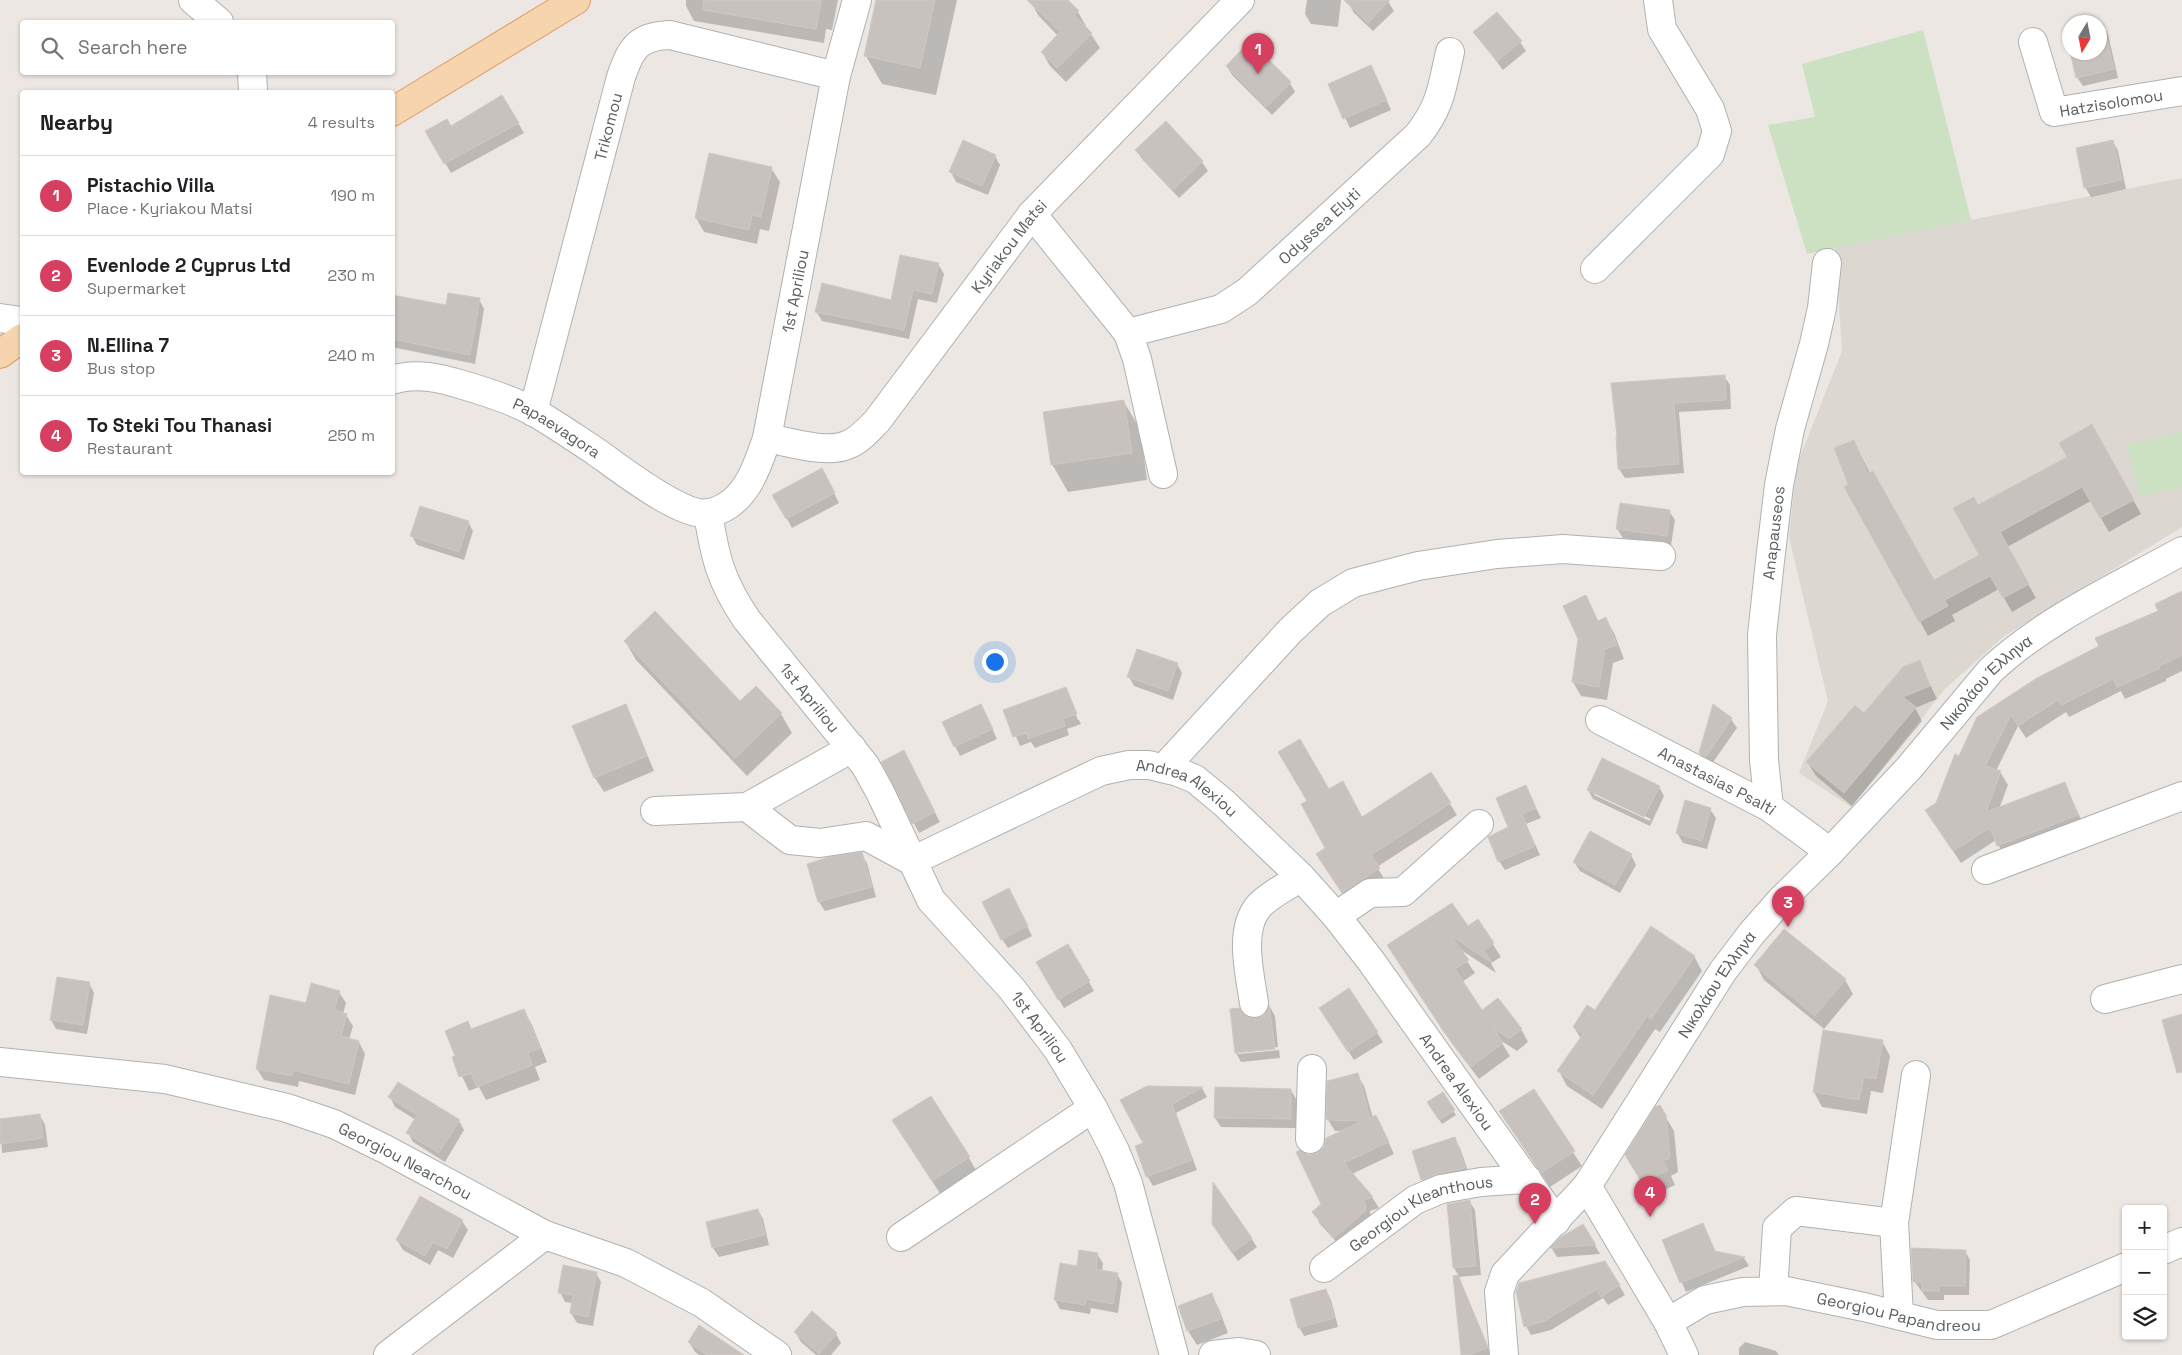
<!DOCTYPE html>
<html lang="en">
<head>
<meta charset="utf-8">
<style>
  :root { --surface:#fff; --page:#f6f6f6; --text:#202124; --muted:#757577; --line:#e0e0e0; --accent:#d63f60 }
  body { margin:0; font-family:"Space Grotesk",sans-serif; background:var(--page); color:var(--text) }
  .controls { position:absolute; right:15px; bottom:15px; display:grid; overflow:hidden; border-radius:5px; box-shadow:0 1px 4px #0004 }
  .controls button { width:45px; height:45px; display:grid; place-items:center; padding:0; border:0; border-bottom:1px solid var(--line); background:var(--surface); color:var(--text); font:25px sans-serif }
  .compass { position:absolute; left:2062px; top:15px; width:45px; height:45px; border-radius:50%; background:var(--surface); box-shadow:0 1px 4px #0004; rotate:190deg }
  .you { position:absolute; left:994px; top:661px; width:18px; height:18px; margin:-12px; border:4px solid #fff; border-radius:50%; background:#1a73e8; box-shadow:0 0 0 8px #1a73e833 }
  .badge { display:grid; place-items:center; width:32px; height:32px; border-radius:50%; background:var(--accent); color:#fff; font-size:16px; font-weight:700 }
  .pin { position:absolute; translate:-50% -41px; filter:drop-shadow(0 1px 2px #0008) }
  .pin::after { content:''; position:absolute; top:26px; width:18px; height:15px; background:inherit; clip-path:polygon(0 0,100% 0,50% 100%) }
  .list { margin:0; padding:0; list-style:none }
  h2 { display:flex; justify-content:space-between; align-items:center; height:65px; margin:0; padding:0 20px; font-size:21px }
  h2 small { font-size:16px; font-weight:400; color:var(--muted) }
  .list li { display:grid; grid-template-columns:32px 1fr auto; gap:15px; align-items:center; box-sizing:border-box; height:80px; padding:0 20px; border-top:1px solid var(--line) }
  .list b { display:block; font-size:19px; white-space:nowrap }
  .list p { margin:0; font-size:16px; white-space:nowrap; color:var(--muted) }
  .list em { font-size:16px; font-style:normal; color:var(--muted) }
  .icon { flex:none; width:28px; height:28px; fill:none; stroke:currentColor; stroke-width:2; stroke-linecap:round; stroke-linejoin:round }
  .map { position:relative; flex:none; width:2182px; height:1355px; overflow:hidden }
  .search { position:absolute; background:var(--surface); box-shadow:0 1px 4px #0004; left:20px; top:20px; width:375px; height:55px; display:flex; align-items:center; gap:12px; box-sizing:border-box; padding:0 18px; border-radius:5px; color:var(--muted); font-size:19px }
  .panel { position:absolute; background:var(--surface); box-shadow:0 1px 4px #0004; left:20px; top:90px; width:375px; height:385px; border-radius:5px }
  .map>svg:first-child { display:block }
</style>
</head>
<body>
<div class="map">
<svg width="2182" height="1355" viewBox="0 0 2182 1355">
  <rect width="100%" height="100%" fill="#ece7e3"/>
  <path fill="#dcd7d1" d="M2182,178V527L2003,637L1945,689L1851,807L1799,773L1828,701L1789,537L1796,467L1842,351L1835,247Z"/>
  <path fill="#cbe1c2" d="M1923,30L1971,220L1807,254L1768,125L1815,117L1802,64Z
    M2182,432V487L2140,497L2127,445Z"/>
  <path fill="#0003" fill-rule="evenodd" d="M686,0H838L832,30L826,29L824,43L694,21L686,6Z
    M878,0H957L936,95L882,84L866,56Z
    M1030,0H1066L1078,12L1086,26L1084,27L1091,34L1100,48L1066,82L1050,66L1042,52L1058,36L1038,15Z
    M1307,0H1341L1338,27L1311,24L1305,14Z
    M1353,0H1387L1394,11L1373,31L1354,13L1349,4Z
    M2103,25L2108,34L2118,78L2083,86L2077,77L2100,52V26Z
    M1474,32L1520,42L1526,51L1503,70Z
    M1250,43L1290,83L1295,92L1272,115L1233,76L1227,67Z
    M1376,76L1391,110L1350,128L1329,85Z
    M502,96L524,133L451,173L427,132L450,128Z
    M1166,123L1202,162L1208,171L1179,198L1142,159L1136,150Z
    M2113,141L2118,151L2126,189L2091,197L2085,187Z
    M995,156L1000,165L988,195L956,182L951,172Z
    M771,168L780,182L769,231L760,229L757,244L704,232L696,218Z
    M938,264L944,274L937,303L918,299L909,339L822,321L816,311L892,301Z
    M392,297L447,307L479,299L484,309L475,364L392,347Z
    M1724,376L1730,385L1731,409L1679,412L1684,473L1625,478L1619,469L1618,437L1612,384Z
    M1124,402L1140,429L1147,480L1068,492L1052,464Z
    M2100,440L2141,514L2109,532L2091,501L2007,547L2036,598L2012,612L1999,589L1952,615L1955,621L1928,636L1846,487L1850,485L1854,441L1870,474L1933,581L1980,556L1978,507Z
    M827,479L839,503L792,528L774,495Z
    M1669,511L1675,520L1671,545L1623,538L1617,529Z
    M468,522L473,531L464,560L417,545L412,536Z
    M2182,593V671L2166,679V681L2125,699L2121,691L2069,717L2066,712L2026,738L2018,726L1996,771L2000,772L2008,785L1999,809L2065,784L2085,828L2005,858L1996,840L1961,863L1934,823L1937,804L1978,718L2160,611Z
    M1585,597L1599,622L1606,619L1614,633L1624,659L1613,663L1607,700L1581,696L1573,682Z
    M625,641L740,702L756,687L781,714L792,733L747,776L636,660Z
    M1919,662L1937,699L1915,708L1922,721L1852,806L1816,776L1808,763L1865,714Z
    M1177,664L1182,673L1173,700L1134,686L1129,677Z
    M1066,688L1070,697H1069L1078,720H1079L1081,724L1067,729L1069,735L1035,748L1031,742L1020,746L1005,711Z
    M625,706L633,720L654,771L604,792L595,778L574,727Z
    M986,715L997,739L960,756L944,723Z
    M1731,719L1737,728L1711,765L1706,763L1700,753Z
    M908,761L940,822L919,833L883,762Z
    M1431,774L1457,815L1377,867L1385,880L1350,903L1325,866L1329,790L1362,818Z
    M1526,787L1541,818L1526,824L1540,855L1505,870L1499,861L1510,828Z
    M1659,787L1664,796L1650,826L1593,799L1588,790ZM1594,792L1651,819L1650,821L1594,795Z
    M1710,809L1716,818L1707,849L1683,843L1677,833Z
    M861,854L867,863L876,897L825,911L819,902L809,865Z
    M1631,855L1636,865L1620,893L1580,871L1574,862Z
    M1014,899L1032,936L1008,948L1002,939Z
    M1478,921L1501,957L1491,963L1496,973L1458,948L1475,973L1462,982L1482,1012L1521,1029L1528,1042L1517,1051L1500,1040L1510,1056L1479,1079L1453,1045L1388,946L1467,928Z
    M1068,945L1094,991L1064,1008L1037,963Z
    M1694,956L1702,971L1660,1032L1655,1029L1602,1109L1567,1086L1559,1071L1581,1039L1574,1027L1595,1012Z
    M1756,965L1845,980L1853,994L1824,1029L1764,980Z
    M89,983L94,993L87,1034L56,1029L51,1020Z
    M1349,990L1383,1042L1354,1060L1326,1017Z
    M339,992L346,1003L343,1014L346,1015L353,1026L349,1040L359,1042L365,1054L355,1095L299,1081L298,1087L264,1080L257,1069L306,1004Z
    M1270,1007L1275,1016L1278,1047L1238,1051V1054L1279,1050L1280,1058L1241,1062L1236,1053L1247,1019L1256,1020L1265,1016Z
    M524,1010L532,1025L547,1062L535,1067L540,1080L486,1100L479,1087L469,1091L453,1057L456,1056L472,1030Z
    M1824,1032L1882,1041L1890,1056L1883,1093L1871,1091L1867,1114L1822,1107L1814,1092Z
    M1357,1074L1364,1086L1373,1118L1382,1128L1394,1154L1352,1174L1372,1197L1379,1208L1370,1211L1372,1222L1342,1248L1320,1224L1314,1213L1323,1205L1309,1156L1318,1154L1343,1131H1335L1328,1120Z
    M1148,1087L1202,1088L1207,1097L1176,1113L1197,1170L1153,1186L1147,1176L1144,1143Z
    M1291,1090L1296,1099V1128L1221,1127L1215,1118Z
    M1533,1091L1582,1166L1550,1187L1501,1112Z
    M1442,1094L1456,1115L1442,1124L1428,1103Z
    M390,1097L459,1121L464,1130L445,1162L413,1142L408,1133L416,1120L395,1107Z
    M40,1115L45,1125L48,1147L2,1153L0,1120Z
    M1665,1116L1674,1131L1678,1172L1671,1176L1675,1185L1651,1196L1627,1155Z
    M902,1134L969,1158L977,1172L941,1195Z
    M1455,1139L1460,1148L1470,1177L1428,1189L1423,1180L1414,1152Z
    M1469,1201L1475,1210L1481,1275L1458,1277L1491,1355H1462L1455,1277L1459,1276L1454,1268L1448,1205Z
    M758,1210L763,1219L769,1245L719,1257L713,1248Z
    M462,1221L468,1230L453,1258L438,1250L430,1265L403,1250L397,1240Z
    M1583,1225L1600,1254L1557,1257L1552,1249L1562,1238Z
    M1703,1225L1715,1252L1744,1258L1749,1266L1686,1292L1663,1241Z
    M1219,1234L1251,1238L1257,1247L1238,1261Z
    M1965,1251L1970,1260L1969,1295H1944V1300H1928L1914,1281Z
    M1097,1254L1103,1263L1102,1272L1117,1274L1122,1283L1118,1313L1091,1308L1090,1314L1060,1309L1055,1300L1078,1267Z
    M1605,1262L1625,1295L1608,1305L1603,1298L1551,1330L1531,1335L1526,1326Z
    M596,1273L601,1282L593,1326L577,1323L571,1313L573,1303L565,1302L560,1292Z
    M1326,1290L1331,1300L1338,1327L1304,1336L1299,1327Z
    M1211,1294L1219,1309L1228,1333L1197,1345L1188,1331L1179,1307Z
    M795,1332L836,1334L841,1343L831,1355H816L801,1342Z
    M689,1342L733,1355H699L695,1352Z
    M1745,1342L1776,1351L1779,1355H1739V1348Z"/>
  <path fill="#c8c2bf" stroke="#d0c8c2" d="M704,0H821L816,29L703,10Z
    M876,0H935L920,68L864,56Z
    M1027,0H1068L1079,11L1074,15L1092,33L1057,68L1041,52L1060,32Z
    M1344,0H1390L1368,23Z
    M1497,12L1522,41L1497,61L1473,32Z
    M2100,24H2103L2114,69L2076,78L2070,52H2100Z
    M1250,41L1291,82L1266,107L1226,66Z
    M1371,65L1387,100L1343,119L1328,84Z
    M502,95L519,123L444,164L425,131L447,119L451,126Z
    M1166,121L1203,161L1173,190L1135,150Z
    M963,140L996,155L982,186L949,172Z
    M2113,140L2122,180L2084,188L2076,148Z
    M709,153L772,167L761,217L752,215L749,230L695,218Z
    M900,255L939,263L932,294L913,290L904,330L815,312L822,283L891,300Z
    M448,293L480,298L470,355L392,339V295L446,305Z
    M1725,375L1726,400L1674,403L1679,464L1618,469L1616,436H1617L1611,383Z
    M1124,400L1132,453L1051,465L1043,412Z
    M2092,424L2134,500L2100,518L2082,487L2000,532L2029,584L2003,598L1990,576L1945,600L1948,606L1919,622L1844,487L1848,484L1834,448L1854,440L1868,474L1873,471L1934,580L1979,555L1953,508L1974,497L1978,505L2067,457L2059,443Z
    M822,468L835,493L786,519L772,495Z
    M1620,503L1670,510L1667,536L1616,529Z
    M420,506L469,521L459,552L410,536Z
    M2182,591V655L2159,666L2160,668L2117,687L2113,679L2061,705L2058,700L2018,726L2011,715L1985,766L2001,771L1986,812L2065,782L2078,815L1997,846L1990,828L1953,851L1925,810L1936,803L1955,754L1959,756L1977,717L2037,678L2099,646L2095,638L2158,611L2155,604Z
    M1586,595L1598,621L1606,617L1617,645L1605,649L1599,687L1572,682L1578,639L1563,606Z
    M655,611L740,701L756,686L782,713L735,758L624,641Z
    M1137,649L1178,663L1168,691L1127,677Z
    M1920,660L1930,686L1903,697L1916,707L1844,793L1806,762L1855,705L1864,713L1903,667Z
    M1066,687L1077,714L1063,719L1065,726L1028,739L1026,733L1013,737L1003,710Z
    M626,704L647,756L594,778L572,726Z
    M981,704L993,729L954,747L942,722Z
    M1713,704L1732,718L1706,757L1699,753Z
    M1300,739L1329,789L1343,781L1362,817L1431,772L1451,803L1371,855L1380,868L1342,893L1316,854L1325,848L1301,804L1307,801L1278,752Z
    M904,750L935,812L912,824L881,762Z
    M1602,758L1660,786L1644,817L1587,790Z
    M1526,785L1536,808L1522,814L1535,846L1498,862L1488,837L1508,827L1496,798Z
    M1685,800L1711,808L1702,841L1676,833Z
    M1590,831L1632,854L1615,885L1573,862Z
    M862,852L872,887L818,902L807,864L829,857Z
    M1009,888L1028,926L1001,940L982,902Z
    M1452,903L1468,926L1478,919L1494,943L1484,950L1492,963L1450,935L1469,960L1455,969L1482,1010L1498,998L1522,1029L1509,1039L1494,1028L1503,1043L1471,1067L1444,1032L1387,945Z
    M1651,926L1695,956L1651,1019L1647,1016L1593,1095L1557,1071L1583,1034L1573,1027L1587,1005L1595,1010Z
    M1784,929L1846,979L1815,1016L1754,965Z
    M1068,944L1090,981L1058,1000L1036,962Z
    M57,977L90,982L83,1025L50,1020Z
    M311,983L340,991L334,1010L347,1014L341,1036L359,1041L349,1084L293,1070L292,1076L256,1069L270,995L306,1003Z
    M1349,988L1378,1032L1348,1052L1319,1008Z
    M1269,1005L1275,1049L1235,1053L1230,1009L1240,1008L1248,1017L1256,1018L1264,1015Z
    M524,1009L540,1048L528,1053L532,1065L477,1087L471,1073L459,1077L452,1057L455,1056L445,1031L468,1021L471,1029Z
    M2182,1014V1072L2177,1073L2162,1020Z
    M1823,1030L1883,1040L1876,1079L1864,1077L1859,1100L1813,1092Z
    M1358,1073L1370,1118L1376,1115L1389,1142L1344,1163L1373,1197L1364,1200L1366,1210L1334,1238L1312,1212L1321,1204L1296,1152L1300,1150L1309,1155L1317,1153L1324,1147L1326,1138L1363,1121L1327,1120L1326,1117L1327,1081Z
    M398,1082L460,1120L439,1153L406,1133L417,1115L388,1097Z
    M1147,1086L1203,1087L1172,1104L1192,1160L1146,1177L1135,1146L1143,1143L1120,1100Z
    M1215,1087L1291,1089V1119L1214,1118Z
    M1534,1089L1575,1151L1541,1173L1499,1111Z
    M1443,1092L1455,1110L1439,1120L1427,1102Z
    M931,1096L970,1157L932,1181L892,1120Z
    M1660,1105L1666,1115L1670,1158L1663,1161L1668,1170L1642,1183L1625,1155L1655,1107Z
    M40,1114L43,1138L0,1144V1119Z
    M1455,1137L1465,1168L1438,1174L1421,1180L1412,1151Z
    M1213,1182L1252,1238L1232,1253L1212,1224Z
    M420,1196L463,1220L447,1249L433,1242L425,1256L396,1240Z
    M1470,1200L1476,1266L1453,1268L1447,1204Z
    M758,1209L765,1235L712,1248L706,1222Z
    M1703,1223L1715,1251L1745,1257L1680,1283L1662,1240Z
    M1583,1224L1596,1245L1550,1248L1561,1237Z
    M1911,1248L1966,1250L1965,1286H1939V1291H1922V1282H1913Z
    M1079,1250L1098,1253L1096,1269L1118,1273L1113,1304L1086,1299L1085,1305L1054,1300L1060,1263L1077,1266Z
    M1605,1261L1620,1285L1601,1297L1597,1289L1545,1321L1524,1327L1516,1292L1519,1283Z
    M563,1265L597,1272L588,1317L570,1313L573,1295L558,1293Z
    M1458,1275L1488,1347L1470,1355H1461L1453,1276Z
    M1326,1289L1334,1318L1298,1328L1290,1299Z
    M1212,1293L1221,1319L1187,1331L1178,1306Z
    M812,1311L837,1333L819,1354L794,1332Z
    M699,1325L744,1355H707L688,1342Z"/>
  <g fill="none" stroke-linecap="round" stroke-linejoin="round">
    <g stroke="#aeb2b4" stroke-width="30">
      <g id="minor">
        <path d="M193,0L219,22"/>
        <path id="s1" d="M2033,42L2054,112L2182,91"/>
        <path d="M252,72L253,92"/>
        <path id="s2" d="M1032,214L1128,333L1221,309L1247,292L1418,135C1441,106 1442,87 1450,52"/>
        <path d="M1595,269L1710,154L1717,131L1710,109L1662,29L1658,0"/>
        <path d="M0,318L22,321"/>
        <path d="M1128,333L1137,359L1163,474"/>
        <path id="s3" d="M392,380C416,372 440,378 463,385C487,392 512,400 534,412C555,424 575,438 595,451C618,467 683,519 710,513C745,505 757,468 767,438L836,76L857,0"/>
        <path id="s4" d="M533,412L621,77C631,48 638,36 670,35L836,76"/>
        <path id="s5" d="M767,438C789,442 827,454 847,445C859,441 868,430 877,421L1032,214L1240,0"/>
        <path id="s6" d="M708,513C715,558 721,582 747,620L865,765L880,792L931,900L1012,989L1058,1050L1093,1108L1115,1151L1128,1183L1174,1355"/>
        <path id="s7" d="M1600,720L1769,807L1830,852"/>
        <path d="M1164,768L1290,631L1320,603L1353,583L1418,566L1497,554L1563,549L1661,556"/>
        <path d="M747,807L852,748"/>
        <path id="s8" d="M1769,807L1764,760L1762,635L1770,561L1779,485L1790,429L1814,344L1822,308L1827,263"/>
        <path d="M655,811L747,807L790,840L820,843L866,836L912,861"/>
        <path id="s9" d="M912,861L1101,771L1129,765H1149L1178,772L1195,779L1224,803L1301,877L1336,916L1371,961L1556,1221"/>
        <path d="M1986,870L2182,796"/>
        <path d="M1336,916L1370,893L1403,892L1479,824"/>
        <path d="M2105,999L2182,979"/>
        <path d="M1254,1003C1250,974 1238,930 1259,906C1270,894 1288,886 1301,877"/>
        <path id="s10" d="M0,1062L165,1079L287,1108L334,1124L385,1149L545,1235L626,1263L702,1303L777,1355"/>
        <path d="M1310,1139L1312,1069"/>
        <path d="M1587,1186L1668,1322L1684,1355"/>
        <path d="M901,1237L1093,1108"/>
        <path d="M2163,1250L2182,1242"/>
        <path id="s11" d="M1324,1268L1415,1200L1441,1189L1481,1182L1527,1179"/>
        <path d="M1773,1291L1777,1228L1796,1211L1894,1223"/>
        <path d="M1899,1315L1894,1223L1916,1075"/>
        <path id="s12" d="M1668,1322L1705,1300L1743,1292L1786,1291L1864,1307L1937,1325H1991L2126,1267"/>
        <path d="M388,1355L545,1235"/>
        <path d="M1213,1355L1239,1352L1256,1355"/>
        <path id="s13" d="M1504,1355L1499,1292L1505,1274L1587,1186L1723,971L1752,933L1781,900L1830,852L1909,768L1991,670C2046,619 2117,587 2182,551"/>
      </g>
    </g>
    <g stroke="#e19b67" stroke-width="30">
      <path id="major" d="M392,112L576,0
        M0,354L22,338"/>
    </g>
    <use href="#minor" stroke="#fff" stroke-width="28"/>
    <use href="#major" stroke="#f6d5ae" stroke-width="28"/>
  </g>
  <g text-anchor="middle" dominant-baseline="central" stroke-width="4" stroke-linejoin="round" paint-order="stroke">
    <g font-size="16" fill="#5b6062" stroke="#fff">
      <text stroke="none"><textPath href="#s1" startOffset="131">Hatzisolomou</textPath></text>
      <text stroke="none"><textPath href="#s4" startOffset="295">Trikomou</textPath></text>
      <text stroke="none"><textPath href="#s2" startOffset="378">Odyssea Elyti</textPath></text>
      <text stroke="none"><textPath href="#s5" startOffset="339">Kyriakou Matsi</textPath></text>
      <text stroke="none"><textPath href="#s3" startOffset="602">1st Apriliou</textPath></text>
      <text stroke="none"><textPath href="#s3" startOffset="176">Papaevagora</textPath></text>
      <text stroke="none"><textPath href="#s8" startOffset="275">Anapauseos</textPath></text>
      <text stroke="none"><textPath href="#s13" startOffset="848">Νικολάου Έλληνα</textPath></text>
      <text stroke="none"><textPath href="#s6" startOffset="215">1st Apriliou</textPath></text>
      <text stroke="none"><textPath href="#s7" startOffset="132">Anastasias Psalti</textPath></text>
      <text stroke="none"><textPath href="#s9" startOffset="302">Andrea Alexiou</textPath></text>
      <text stroke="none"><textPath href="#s13" startOffset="442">Νικολάου Έλληνα</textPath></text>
      <text stroke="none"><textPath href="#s6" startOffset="620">1st Apriliou</textPath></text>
      <text stroke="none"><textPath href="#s9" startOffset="708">Andrea Alexiou</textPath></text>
      <text stroke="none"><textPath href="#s10" startOffset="421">Georgiou Nearchou</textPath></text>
      <text stroke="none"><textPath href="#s11" startOffset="114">Georgiou Kleanthous</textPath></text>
      <text stroke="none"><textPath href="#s12" startOffset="240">Georgiou Papandreou</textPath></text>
    </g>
  </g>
</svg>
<div class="controls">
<button>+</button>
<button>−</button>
<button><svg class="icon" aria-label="layers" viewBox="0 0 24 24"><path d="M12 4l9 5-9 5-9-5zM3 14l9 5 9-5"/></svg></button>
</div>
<svg class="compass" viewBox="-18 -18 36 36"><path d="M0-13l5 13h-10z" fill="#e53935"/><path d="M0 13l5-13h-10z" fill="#757577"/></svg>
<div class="you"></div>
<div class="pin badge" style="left:1258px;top:74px">1</div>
<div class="pin badge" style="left:1535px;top:1224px">2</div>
<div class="pin badge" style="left:1788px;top:927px">3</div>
<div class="pin badge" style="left:1650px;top:1217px">4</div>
<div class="search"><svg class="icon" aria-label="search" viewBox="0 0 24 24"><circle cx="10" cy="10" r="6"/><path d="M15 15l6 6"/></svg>Search here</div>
<section class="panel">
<h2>Nearby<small>4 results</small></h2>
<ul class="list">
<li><span class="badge">1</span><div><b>Pistachio Villa</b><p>Place · Kyriakou Matsi</p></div><em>190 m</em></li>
<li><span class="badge">2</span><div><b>Evenlode 2 Cyprus Ltd</b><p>Supermarket</p></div><em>230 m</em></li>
<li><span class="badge">3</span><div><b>N.Ellina 7</b><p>Bus stop</p></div><em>240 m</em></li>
<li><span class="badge">4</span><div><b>To Steki Tou Thanasi</b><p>Restaurant</p></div><em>250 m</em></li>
</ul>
</section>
</div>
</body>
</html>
